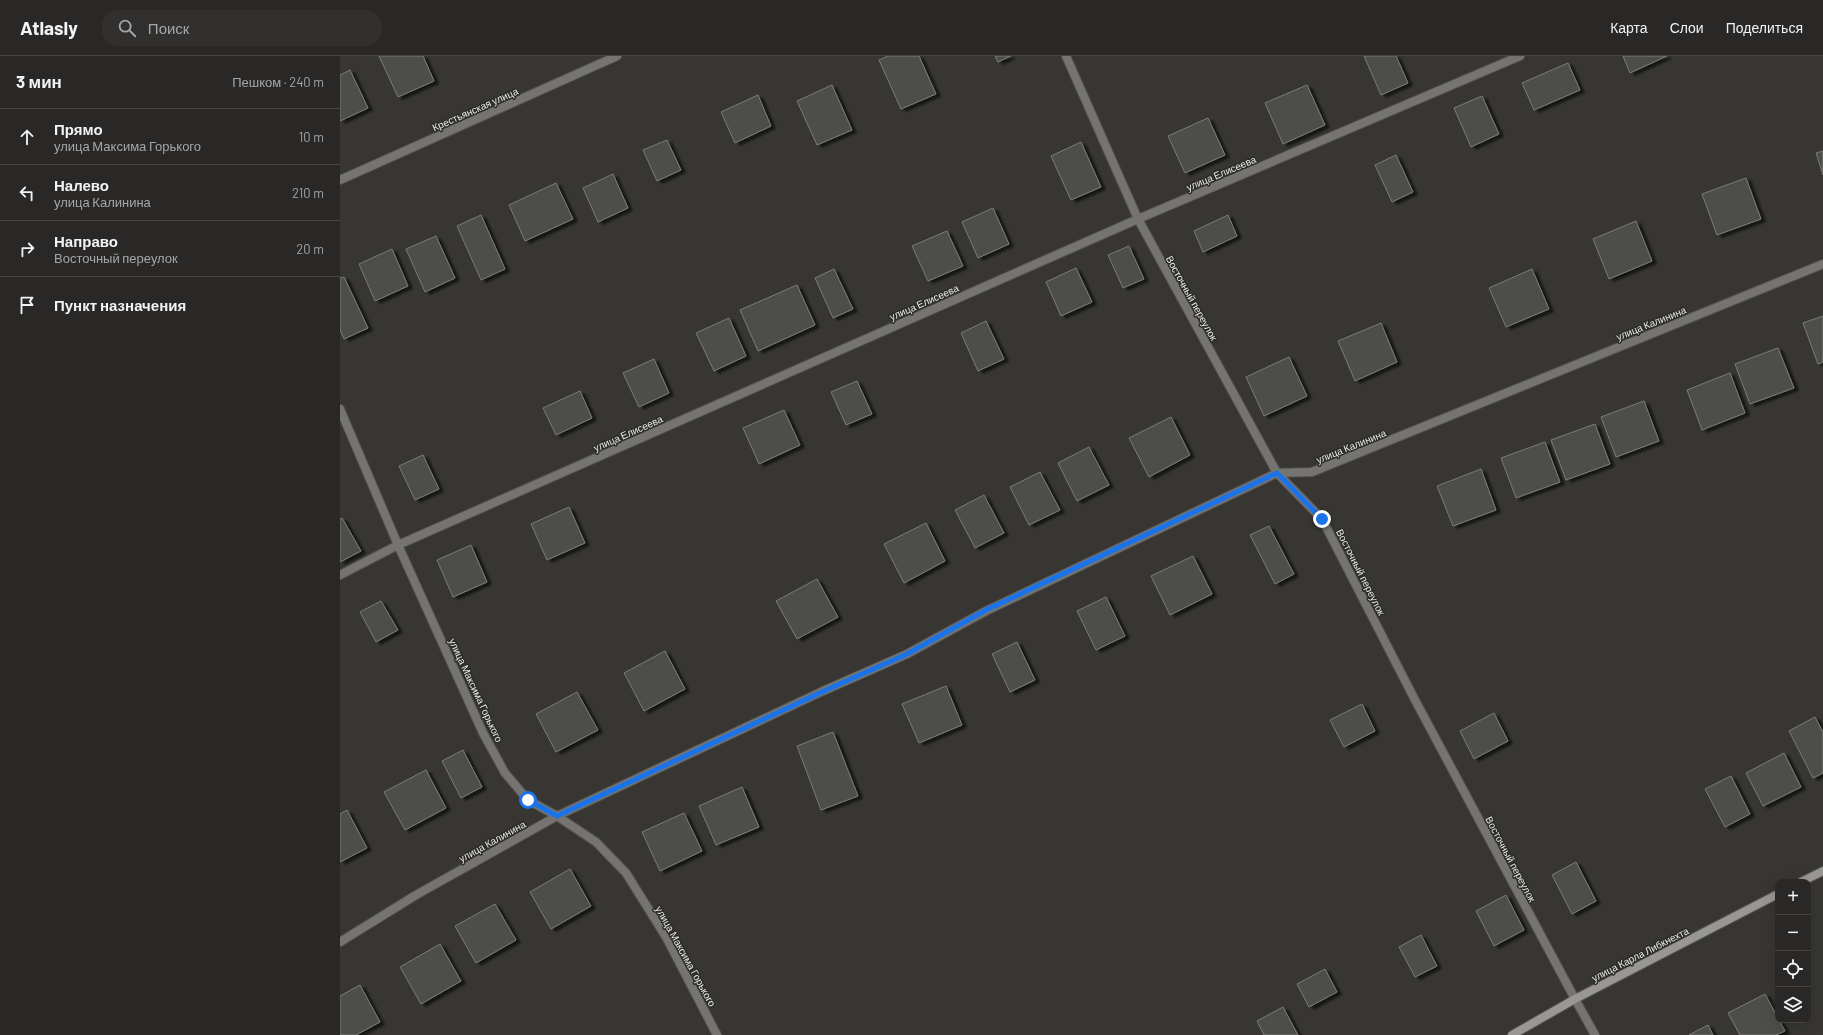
<!DOCTYPE html>
<html lang="ru">
<head>
<meta charset="utf-8">
<style>
  :root { --surface:#292826; --page:#31302e; --text:#f1f3f6; --muted:#a5a6a7; --line:#454443 }
  body { margin:0; font-family:Barlow,sans-serif; background:var(--page); color:var(--text) }
  .controls { position:absolute; right:12px; bottom:12px; display:grid; overflow:hidden; border-radius:8px; box-shadow:0 4px 16px #0002 }
  .controls button { width:36px; height:36px; display:grid; place-items:center; padding:0; border:0; border-bottom:1px solid var(--line); background:var(--surface); color:var(--text); font:20px sans-serif }
  .stop { position:absolute; width:12px; height:12px; margin:-9px; border:3px solid #1a73e8; border-radius:50%; background:#fff }
  .stop.end { background:#1a73e8; border-color:#fff; box-shadow:0 1px 4px #0008 }
  .list { margin:0; padding:0; list-style:none }
  h2 { display:flex; justify-content:space-between; align-items:center; height:52px; margin:0; padding:0 16px; font-size:17px }
  h2 small { font-size:13px; font-weight:400; color:var(--muted) }
  .list li { display:grid; grid-template-columns:26px 1fr auto; gap:12px; align-items:center; box-sizing:border-box; height:56px; padding:0 16px; border-top:1px solid var(--line) }
  .list b { display:block; font-size:15px; white-space:nowrap }
  .list p { margin:0; font-size:13px; white-space:nowrap; color:var(--muted) }
  .list em { font-size:13px; font-style:normal; color:var(--muted) }
  .icon { flex:none; width:22px; height:22px; fill:none; stroke:currentColor; stroke-width:2; stroke-linecap:round; stroke-linejoin:round }
  .map { position:relative; flex:none; width:1483px; height:979px; overflow:hidden }
  header { display:flex; align-items:center; gap:24px; box-sizing:border-box; height:56px; padding:0 20px; background:var(--surface); border-bottom:1px solid var(--line) }
  header strong { font-size:19px }
  nav { display:flex; gap:22px; margin-inline-start:auto; font-size:14px }
  .search { width:280px; height:36px; background:var(--page); display:flex; align-items:center; gap:10px; box-sizing:border-box; padding:0 14px; border-radius:16px; color:var(--muted); font-size:15px }
  main { display:flex }
  aside { flex:1; background:var(--surface) }
  .map>svg:first-child { display:block }
</style>
</head>
<body>
<header>
<strong>Atlasly</strong>
<div class="search"><svg class="icon" aria-label="search" viewBox="0 0 24 24"><circle cx="10" cy="10" r="6"/><path d="M15 15l6 6"/></svg>Поиск</div>
<nav><a>Карта</a><a>Слои</a><a>Поделиться</a></nav>
</header>
<main>
<aside>
<h2>3 мин<small>Пешком · 240 m</small></h2>
<ul class="list">
<li><svg class="icon" aria-label="ahead" viewBox="0 0 24 24"><path d="M12 20V5M6 11l6-6 6 6"/></svg><div><b>Прямо</b><p>улица Максима Горького</p></div><em>10 m</em></li>
<li><svg class="icon" aria-label="left" viewBox="0 0 24 24"><path d="M17 20v-9H6M10 6l-5 5 5 5"/></svg><div><b>Налево</b><p>улица Калинина</p></div><em>210 m</em></li>
<li><svg class="icon" aria-label="right" viewBox="0 0 24 24"><path d="M7 20v-9h11M14 6l5 5-5 5"/></svg><div><b>Направо</b><p>Восточный переулок</p></div><em>20 m</em></li>
<li><svg class="icon" aria-label="arrive" viewBox="0 0 24 24"><path d="M6 21V4h12l-3 4 3 4H6"/></svg><div><b>Пункт назначения</b></div></li>
</ul>
</aside>
<div class="map">
<svg width="1483" height="979" viewBox="0 0 1483 979">
  <defs>
    <filter id="shadow"><feDropShadow dx="4.5" dy="2.5" stdDeviation="1" flood-color="#0009"/></filter>
  </defs>
  <rect width="100%" height="100%" fill="#373633"/>
  <path fill="#4e4d4a" stroke="#7c7b78" filter="url(#shadow)" d="M39,0H83L94,25L58,41Z
    M548,0H579L596,38L561,53L539,4Z
    M655,0H671L658,6Z
    M1024,0H1056L1068,27L1041,39Z
    M1283,0H1327L1290,17Z
    M1228,7L1240,34L1194,54L1182,27Z
    M10,14L28,52L0,65V19Z
    M492,29L512,74L477,89L457,45Z
    M967,29L985,69L943,88L925,47Z
    M418,39L431,70L395,87L381,56Z
    M1142,40L1159,78L1131,91L1114,52Z
    M868,62L885,99L845,117L828,80Z
    M327,84L341,114L317,125L303,94Z
    M741,86L761,131L731,144L711,100Z
    M1483,95V119L1476,97Z
    M1056,99L1073,136L1052,146L1035,109Z
    M273,118L288,152L258,166L243,132Z
    M1406,122L1421,163L1377,179L1362,138Z
    M216,127L233,163L185,185L169,149Z
    M653,152L669,188L638,202L622,166Z
    M141,159L165,213L141,224L117,170Z
    M888,159L897,180L863,196L854,175Z
    M1296,165L1312,205L1269,223L1253,183Z
    M607,175L623,210L588,225L572,190Z
    M96,180L115,222L85,236L66,193Z
    M789,190L804,223L783,232L768,199Z
    M52,193L68,230L35,245L19,208Z
    M736,212L752,246L721,260L706,226Z
    M494,213L513,253L493,262L475,222Z
    M1192,213L1209,253L1166,271L1149,232Z
    M4,221L28,272L4,283L0,274V222Z
    M457,229L475,269L418,295L400,254Z
    M1483,260V306L1478,308L1463,267Z
    M389,262L406,300L374,315L356,277Z
    M646,265L664,303L638,315L621,277Z
    M1041,267L1057,306L1015,325L998,285Z
    M1438,292L1454,332L1410,348L1395,308Z
    M949,301L967,340L924,360L906,321Z
    M314,303L329,337L299,351L283,317Z
    M1390,317L1405,357L1362,374L1347,334Z
    M517,325L532,358L506,369L491,336Z
    M240,335L252,362L216,379L203,352Z
    M1304,345L1319,385L1276,401L1261,361Z
    M444,354L460,389L419,408L403,372Z
    M831,361L850,399L809,421L789,382Z
    M1255,368L1270,408L1226,424L1211,384Z
    M1205,386L1220,426L1176,442L1161,402Z
    M749,391L769,429L737,445L718,407Z
    M83,399L99,433L75,444L59,410Z
    M1141,413L1156,454L1113,470L1097,430Z
    M700,416L720,454L689,469L670,431Z
    M644,439L664,477L635,492L615,454Z
    M229,451L245,487L207,504L191,468Z
    M2,462L21,495L0,506V463Z
    M586,467L605,505L564,527L544,488Z
    M929,470L954,518L935,528L910,479Z
    M131,489L147,526L113,541L97,504Z
    M853,500L872,538L830,559L811,520Z
    M477,523L498,561L457,583L436,545Z
    M766,541L785,580L756,594L737,555Z
    M41,545L58,574L36,586L20,556Z
    M677,586L695,624L670,636L652,598Z
    M325,595L345,633L304,655L284,617Z
    M606,630L622,669L579,687L562,648Z
    M237,636L258,674L216,696L196,658Z
    M1022,648L1035,675L1004,691L990,664Z
    M1154,657L1168,685L1134,703L1120,675Z
    M1475,661L1483,676V717L1473,722L1449,675Z
    M493,676L518,740L481,754L457,690Z
    M123,694L142,731L121,742L102,705Z
    M1444,697L1461,731L1423,750L1406,717Z
    M86,714L106,752L65,774L44,736Z
    M1391,720L1410,758L1385,771L1365,733Z
    M402,731L419,771L376,789L359,750Z
    M7,754L27,792L0,806V758Z
    M344,757L362,795L320,815L302,776Z
    M1236,806L1256,845L1232,858L1212,819Z
    M230,813L251,850L211,873L190,836Z
    M1166,839L1184,874L1154,890L1136,855Z
    M155,848L176,884L136,907L115,870Z
    M1081,879L1097,910L1075,921L1059,891Z
    M100,888L121,925L81,948L60,911Z
    M985,913L997,936L969,951L957,928Z
    M20,929L40,966L16,979H0V940Z
    M1425,938L1445,975L1436,979H1400L1388,957Z
    M943,951L958,979H924L917,965Z
    M1368,969L1373,979H1349Z"/>
  <g fill="none" stroke-linecap="round" stroke-linejoin="round">
    <g stroke="#535250" stroke-width="10">
      <path id="service" d="M1235,943L1255,979"/>
    </g>
    <g stroke="#535250" stroke-width="10">
      <path id="minor" d="M726,0L798,163L937,417L982,463L1075,644L1235,943
        M0,124L277,0
        M0,519L58,489L798,163L1180,0
        M0,886L76,839L217,760L483,635L567,598L646,555L937,417L972,416L1483,208"/>
    </g>
    <g stroke="#535250" stroke-width="10">
      <path id="tertiary" d="M0,353L58,489L143,677L165,717L188,744L217,760L256,786L286,817L326,881L377,979"/>
    </g>
    <g stroke="#535250" stroke-width="10">
      <path id="secondary" d="M1461,826L1483,815
        M1172,979L1235,943L1438,838"/>
    </g>
    <use href="#service" stroke="#757473" stroke-width="8"/>
    <use href="#minor" stroke="#757473" stroke-width="8"/>
    <use href="#tertiary" stroke="#757473" stroke-width="8"/>
    <use href="#secondary" stroke="#989795" stroke-width="8"/>
  </g>
  <g fill="none" stroke-linecap="round" stroke-linejoin="round">
    <path stroke="#1a73e8" stroke-width="5" d="M188,744L217,760L484,635L567,598L646,554L937,417L982,463"/>
  </g>
  <g text-anchor="middle" dominant-baseline="central" stroke-width="3" stroke-linejoin="round" paint-order="stroke">
    <g font-size="10" fill="#e8e8e6" stroke="#2d2c29">
      <text transform="translate(135 53) rotate(-24)">Крестьянская улица</text>
      <text transform="translate(881 117) rotate(-23)">улица Елисеева</text>
      <text transform="translate(852 242) rotate(61)">Восточный переулок</text>
      <text transform="translate(584 246) rotate(-24)">улица Елисеева</text>
      <text transform="translate(1311 267) rotate(-22)">улица Калинина</text>
      <text transform="translate(288 377) rotate(-24)">улица Елисеева</text>
      <text transform="translate(1011 390) rotate(-22)">улица Калинина</text>
      <text transform="translate(1021 516) rotate(63)">Восточный переулок</text>
      <text transform="translate(136 634) rotate(65)">улица Максима Горького</text>
      <text transform="translate(152 785) rotate(-29)">улица Калинина</text>
      <text transform="translate(1171 803) rotate(62)">Восточный переулок</text>
      <text transform="translate(1300 898) rotate(-27)">улица Карла Либкнехта</text>
      <text transform="translate(346 900) rotate(61)">улица Максима Горького</text>
    </g>
  </g>
</svg>
<div class="controls">
<button>+</button>
<button>−</button>
<button><svg class="icon" aria-label="locate" viewBox="0 0 24 24"><circle cx="12" cy="12" r="6"/><path d="M12 2v4M12 18v4M2 12h4M18 12h4"/></svg></button>
<button><svg class="icon" aria-label="layers" viewBox="0 0 24 24"><path d="M12 4l9 5-9 5-9-5zM3 14l9 5 9-5"/></svg></button>
</div>
<div class="stop" style="left:188px;top:744px"></div>
<div class="stop end" style="left:982px;top:463px"></div>
</div>
</main>
</body>
</html>
